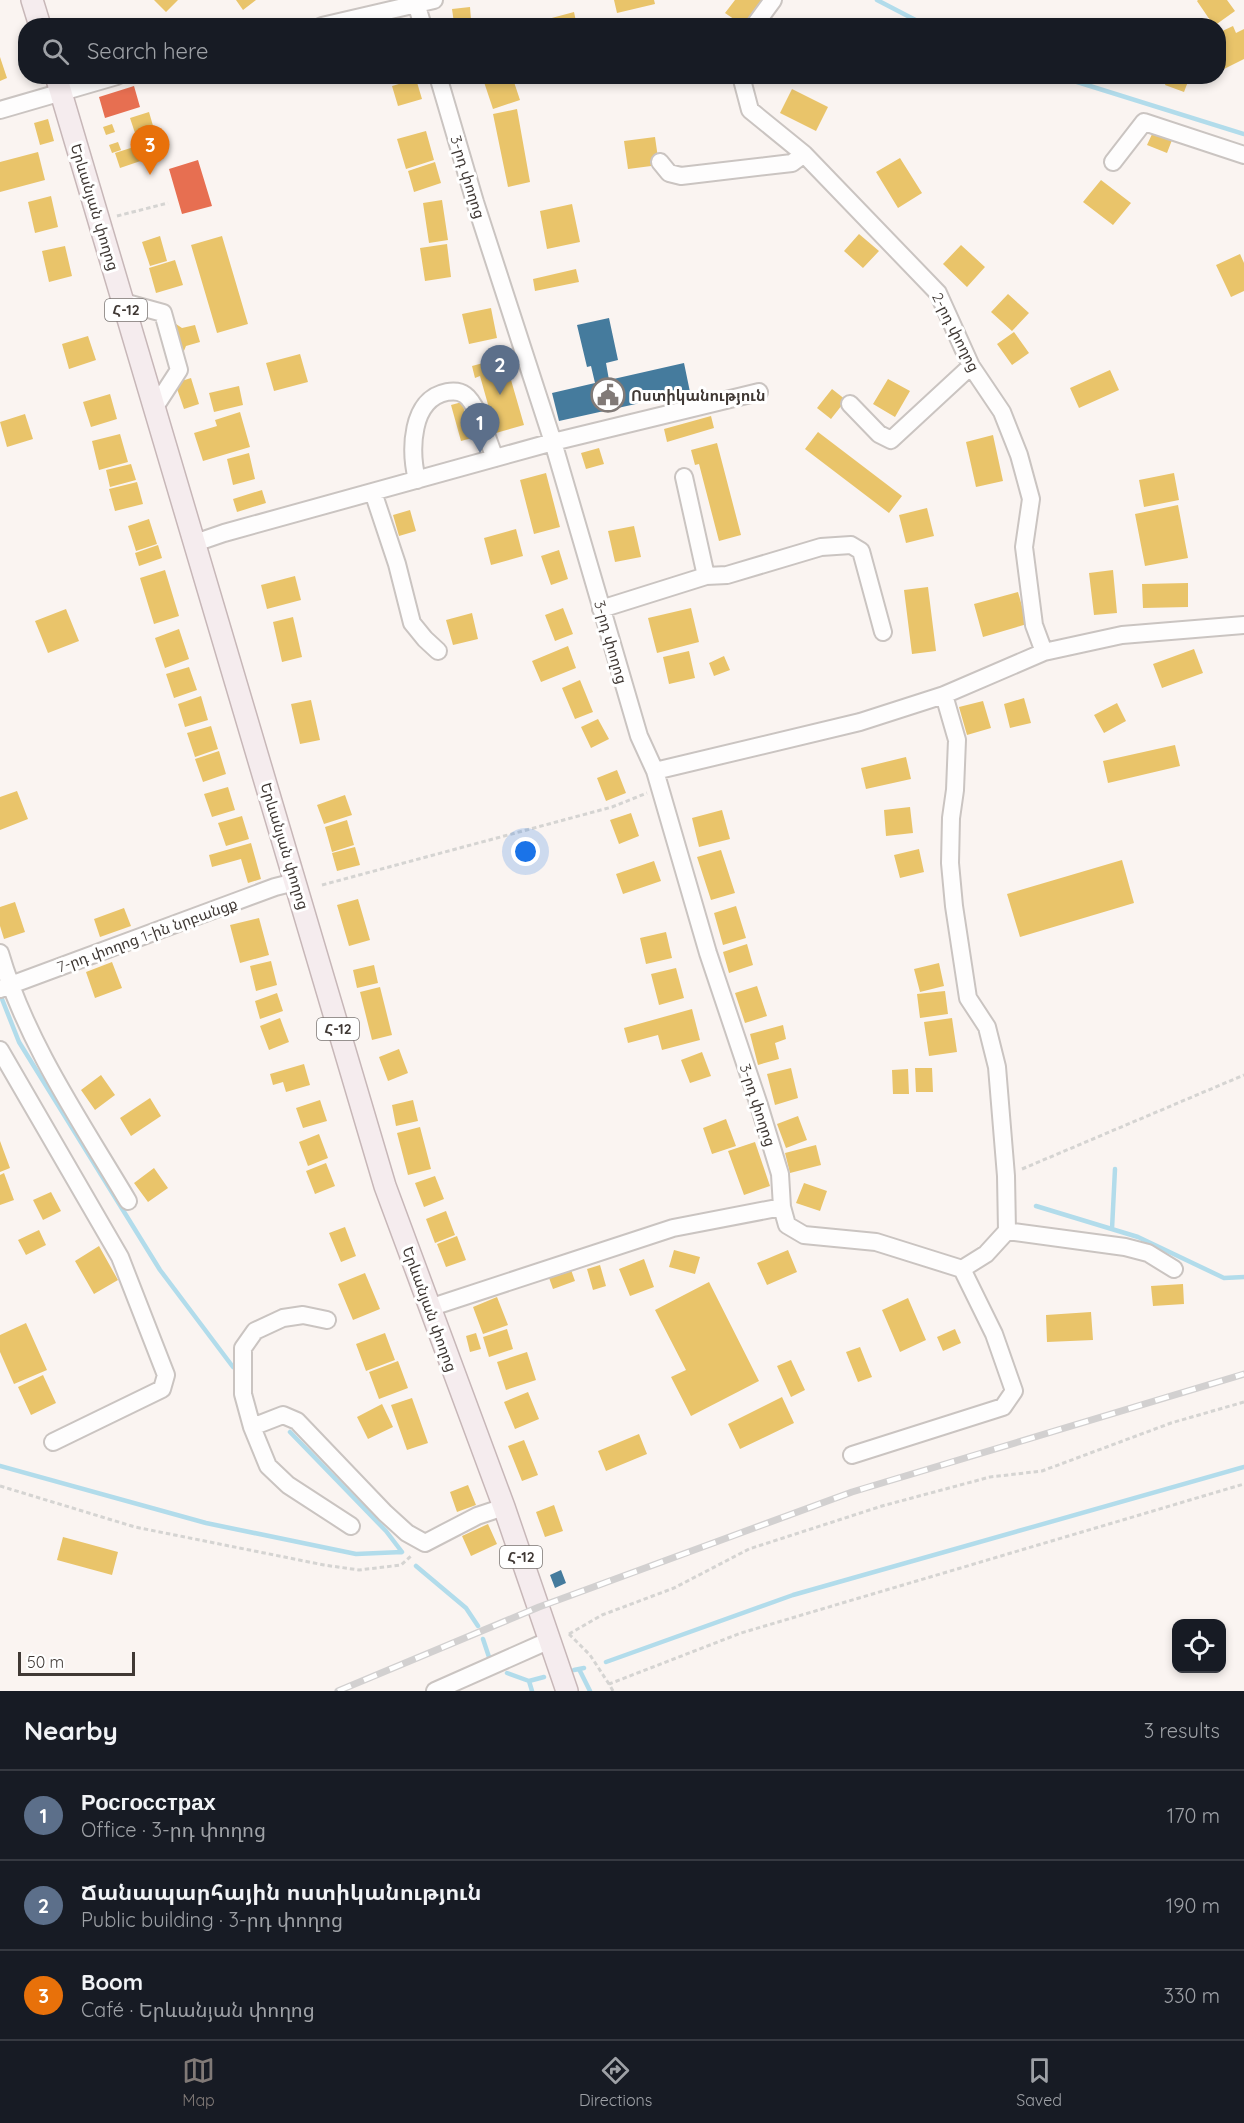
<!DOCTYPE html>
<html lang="en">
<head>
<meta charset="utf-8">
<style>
  :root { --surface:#171b24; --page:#20242c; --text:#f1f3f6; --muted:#9ea1a6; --line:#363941; --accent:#817a77 }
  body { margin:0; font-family:Quicksand,"Noto Sans Armenian",sans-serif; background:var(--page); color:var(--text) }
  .controls { position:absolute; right:18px; bottom:18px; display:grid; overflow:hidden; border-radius:12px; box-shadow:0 3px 9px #0003 }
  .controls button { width:54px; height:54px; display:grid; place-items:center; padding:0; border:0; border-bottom:2px solid var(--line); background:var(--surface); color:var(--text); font:30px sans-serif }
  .scale { position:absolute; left:18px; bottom:15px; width:117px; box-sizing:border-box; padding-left:6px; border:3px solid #403935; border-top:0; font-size:16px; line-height:21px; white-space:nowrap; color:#403935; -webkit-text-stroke:4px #fff; paint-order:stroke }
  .you { position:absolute; left:526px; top:852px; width:21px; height:21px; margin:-15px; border:4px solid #fff; border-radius:50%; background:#1a73e8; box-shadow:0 0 0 9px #1a73e833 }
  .badge { display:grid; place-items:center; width:39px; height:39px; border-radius:50%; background:var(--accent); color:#fff; font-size:20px; font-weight:700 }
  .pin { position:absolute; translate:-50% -50px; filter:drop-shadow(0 2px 3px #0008) }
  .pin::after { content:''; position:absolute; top:32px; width:21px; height:18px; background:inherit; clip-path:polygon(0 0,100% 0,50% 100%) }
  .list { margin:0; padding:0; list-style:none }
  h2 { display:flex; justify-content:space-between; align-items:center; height:78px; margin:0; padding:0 24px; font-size:26px }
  h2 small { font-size:20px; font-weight:400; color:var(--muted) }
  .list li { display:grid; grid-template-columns:39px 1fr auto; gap:18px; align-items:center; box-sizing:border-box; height:90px; padding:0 24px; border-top:2px solid var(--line) }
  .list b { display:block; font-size:22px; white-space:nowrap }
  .list p { margin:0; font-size:20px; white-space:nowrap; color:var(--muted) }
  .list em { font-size:20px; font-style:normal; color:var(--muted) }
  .icon { flex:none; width:33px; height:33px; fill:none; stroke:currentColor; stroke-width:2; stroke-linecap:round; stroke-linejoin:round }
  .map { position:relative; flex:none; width:1244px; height:1691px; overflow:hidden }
  .search { position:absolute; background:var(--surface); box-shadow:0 3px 9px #0003; left:18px; right:18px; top:18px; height:66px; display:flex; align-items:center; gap:15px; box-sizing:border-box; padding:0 21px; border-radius:24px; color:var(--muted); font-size:22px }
  .sheet { height:348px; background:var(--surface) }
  nav { display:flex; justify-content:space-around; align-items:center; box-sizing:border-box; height:84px; border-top:2px solid var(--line); background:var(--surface); font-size:16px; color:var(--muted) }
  nav a { display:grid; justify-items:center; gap:3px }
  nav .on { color:var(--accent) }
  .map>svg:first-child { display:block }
</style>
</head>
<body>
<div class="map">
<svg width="1244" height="1691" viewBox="0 0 1244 1691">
  <rect width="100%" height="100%" fill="#faf4f1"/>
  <path fill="#e9c46a" d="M154,0H178L166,12Z
    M236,0H256L243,10Z
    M614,0H654L655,4L617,13Z
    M735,0H763L744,26L725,13Z
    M1198,0H1227L1235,11L1214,26L1197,1Z
    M470,7L471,20L454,23L452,9Z
    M574,12L577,26H550L548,19Z
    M1233,26L1236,33L1244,29V59L1224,69L1218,58V33Z
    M0,57L7,78L0,81Z
    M383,76H400V77L385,82Z
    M482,76H512L520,100L493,109Z
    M1168,76H1182L1189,79L1184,92L1165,85Z
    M416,79L422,99L398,106L392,86Z
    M792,89L828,107L816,131L780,113Z
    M517,109L530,182L508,187L493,114Z
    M149,112L156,136L138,142L130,118Z
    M48,119L54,141L40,145L34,123Z
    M112,124L115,132L106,135L103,127Z
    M426,131L434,160L406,169L397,139Z
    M1153,132L1172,140L1167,153L1147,145Z
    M655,137L659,165L628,169L624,141Z
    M162,138L167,152L120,168L115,153Z
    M118,142L121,150L112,153L109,145Z
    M38,152L45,180L0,192V162Z
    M900,158L922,193L898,208L876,172Z
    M435,162L441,183L414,192L408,171Z
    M1101,180L1131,203L1113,225L1083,202Z
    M51,196L58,227L35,233L28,202Z
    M442,200L448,240L429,243L423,203Z
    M572,204L580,242L547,249L540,211Z
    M859,234L879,251L863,268L844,251Z
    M160,236L167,261L150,266L142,242Z
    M222,236L248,324L217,333L191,245Z
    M447,244L451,277L425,281L420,248Z
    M961,245L985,267L967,287L943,264Z
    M65,246L72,276L49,282L42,251Z
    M1240,254L1244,263V291L1231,297L1216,265Z
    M175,260L183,285L156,293L149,268Z
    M576,269L579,282L535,291L533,279Z
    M1008,294L1029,313L1012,331L991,312Z
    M491,308L497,338L469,344L462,314Z
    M173,322L182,328L195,325L200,342L186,346L181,358Z
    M1014,332L1029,353L1012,365L997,344Z
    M88,336L96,360L69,369L62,344Z
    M300,354L308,382L274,391L266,363Z
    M498,359L500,368L507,366L524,425L496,433L480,376L475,378L472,366Z
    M1110,370L1119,390L1079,408L1070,388Z
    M191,378L199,404L184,409L175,383Z
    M888,379L910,391L895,417L873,404Z
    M239,386L243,405L214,412L209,393Z
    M832,389L846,400L831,419L817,408Z
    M110,394L117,419L91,427L83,402Z
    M462,402L472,438L461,441L451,405Z
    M240,412L250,447L203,461L194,433L217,426L215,420Z
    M25,414L33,439L7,447L0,422Z
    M711,416L714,428L667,442L664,429Z
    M818,432L902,496L889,513L805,449Z
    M120,434L128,462L99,470L92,441Z
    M993,435L1003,481L976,487L966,442Z
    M717,443L741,535L719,541L699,464L695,465L691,450Z
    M599,448L604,464L586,469L581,453Z
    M249,453L255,479L233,485L227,459Z
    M131,464L136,480L110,487L106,470Z
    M546,473L560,527L534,534L520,480Z
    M1174,473L1179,500L1144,507L1139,480Z
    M137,482L143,504L115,511L109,489Z
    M262,490L266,503L237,512L233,499Z
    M1178,505L1188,558L1145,566L1135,514Z
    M927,508L934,536L906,543L899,515Z
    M410,510L416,531L399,536L393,515Z
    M149,519L157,544L136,551L128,526Z
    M634,526L641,557L615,562L608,531Z
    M516,529L523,556L491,565L484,538Z
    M158,545L162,558L139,566L135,553Z
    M559,550L568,579L551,585L541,556Z
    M165,570L179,616L154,624L140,578Z
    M1113,570L1117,613L1094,615L1089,573Z
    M295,576L301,600L267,609L261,585Z
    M1188,583V607L1143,608L1142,584Z
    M928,587L936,651L912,654L904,590Z
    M1018,592L1027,624L983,637L974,604Z
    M563,608L573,634L555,641L545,615Z
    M691,608L699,642L657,653L648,618Z
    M66,609L79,641L48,653L35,621Z
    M472,613L478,639L453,645L446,620Z
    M293,617L302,657L282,662L273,622Z
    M179,629L189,659L165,668L155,638Z
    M568,646L576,668L541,682L532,661Z
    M1194,649L1203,673L1162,688L1153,664Z
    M689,651L695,678L669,684L663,657Z
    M724,656L730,670L714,676L709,663Z
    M189,667L197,690L174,698L166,674Z
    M580,680L593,712L575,719L562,688Z
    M201,696L208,720L185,727L178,704Z
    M1024,698L1031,723L1010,728L1004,704Z
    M311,700L320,740L300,744L291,704Z
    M983,701L991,728L967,735L959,707Z
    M1117,703L1126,721L1104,733L1094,715Z
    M598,719L609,739L591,748L581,727Z
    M211,726L218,749L195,757L187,733Z
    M1175,745L1180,766L1108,783L1103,761Z
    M219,751L226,774L203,782L195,759Z
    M906,757L911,779L866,789L861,768Z
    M617,770L626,793L606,801L597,778Z
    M228,787L235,810L212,817L204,794Z
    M17,791L28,819L0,830V797Z
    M345,795L352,815L324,824L317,805Z
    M910,807L913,833L886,836L884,810Z
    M722,810L730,839L699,847L692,818Z
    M631,813L639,836L619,844L610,820Z
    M242,816L249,839L226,846L218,823Z
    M347,820L354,845L332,852L325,827Z
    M251,843L261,879L248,883L241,859L212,867L209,855Z
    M355,847L360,865L337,871L332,853Z
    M919,849L924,872L900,878L894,855Z
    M721,850L735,893L711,900L697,857Z
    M1122,860L1134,903L1020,937L1007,894Z
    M654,861L661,881L623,894L616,874Z
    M358,899L370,940L349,946L337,905Z
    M15,902L25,932L4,939L0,926V907Z
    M736,906L746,938L723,945L714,913Z
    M124,908L131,926L100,937L94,919Z
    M259,918L269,955L240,963L230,925Z
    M666,932L672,958L646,964L640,938Z
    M747,944L753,965L729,973L723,952Z
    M271,961L277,985L256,991L250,966Z
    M112,962L122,988L95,998L86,972Z
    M939,963L944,986L920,992L914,969Z
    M374,965L378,983L357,988L353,970Z
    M676,968L684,998L659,1005L651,974Z
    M757,986L767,1016L745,1023L735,993Z
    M380,987L392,1035L372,1040L360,992Z
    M945,991L948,1014L920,1018L917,994Z
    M277,993L283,1011L260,1019L255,1001Z
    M692,1009L700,1040L662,1050L658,1035L628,1043L624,1028Z
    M280,1018L289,1042L269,1050L260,1026Z
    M952,1018L957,1052L929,1056L924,1022Z
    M783,1025L786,1039L775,1043L779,1059L758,1065L750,1034Z
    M399,1049L408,1073L388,1081L379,1057Z
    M702,1052L711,1076L690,1083L681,1060Z
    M304,1064L310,1085L286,1092L283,1082L273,1085L270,1074Z
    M791,1068L798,1098L775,1105L767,1074Z
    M915,1068H932L933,1092H916Z
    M908,1069L909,1094H893L892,1070Z
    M101,1075L115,1095L95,1110L81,1090Z
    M150,1098L161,1116L131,1136L120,1118Z
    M320,1100L327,1121L303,1128L296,1108Z
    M413,1100L418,1121L396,1126L392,1105Z
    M798,1116L807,1140L786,1148L777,1124Z
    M726,1119L736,1146L712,1154L703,1128Z
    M420,1127L431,1169L408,1175L397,1133Z
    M319,1134L328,1158L308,1166L299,1142Z
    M0,1141L10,1168L0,1172Z
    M755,1142L770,1186L744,1195L728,1151Z
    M816,1145L821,1165L790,1173L785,1153Z
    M326,1163L335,1186L315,1194L306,1171Z
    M154,1168L168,1188L148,1202L134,1183Z
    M4,1173L14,1200L0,1205V1175Z
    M435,1176L444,1199L424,1207L415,1183Z
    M804,1183L827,1191L820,1211L796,1203Z
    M51,1192L61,1211L43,1220L33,1200Z
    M446,1211L455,1235L435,1243L426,1219Z
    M345,1227L356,1256L341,1262L329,1233Z
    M39,1230L46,1245L26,1255L18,1240Z
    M457,1236L466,1260L446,1267L437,1244Z
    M99,1246L118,1280L94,1294L75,1261Z
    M674,1250L700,1257L695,1274L669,1267Z
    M788,1250L797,1272L767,1285L757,1263Z
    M644,1259L654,1287L630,1296L619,1269Z
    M600,1265L606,1286L593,1290L587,1269Z
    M570,1267L575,1281L553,1289L548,1275Z
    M365,1273L380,1309L353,1320L338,1284Z
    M709,1282L759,1381L691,1416L671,1377L686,1370L655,1310Z
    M1183,1284L1184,1304L1153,1306L1151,1286Z
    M497,1297L508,1325L483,1334L473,1307Z
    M908,1298L926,1340L900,1352L882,1310Z
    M1091,1312L1093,1340L1047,1342L1046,1315Z
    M26,1323L47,1370L14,1384L0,1352V1335Z
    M507,1329L513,1349L489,1357L483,1337Z
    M955,1329L961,1343L943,1351L937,1337Z
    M385,1333L395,1360L366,1371L356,1344Z
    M476,1333L481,1349L470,1352L466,1336Z
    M860,1347L872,1377L858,1382L846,1352Z
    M527,1352L536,1380L506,1390L497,1362Z
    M791,1360L805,1390L791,1397L777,1366Z
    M398,1361L408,1388L379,1399L369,1372Z
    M43,1375L56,1403L31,1415L18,1387Z
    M528,1392L539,1419L515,1429L504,1402Z
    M782,1397L794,1423L740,1449L728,1424Z
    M412,1398L428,1443L407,1450L391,1405Z
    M382,1404L393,1427L368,1439L357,1417Z
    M639,1434L647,1454L606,1471L598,1451Z
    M524,1440L538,1475L522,1481L508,1446Z
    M468,1485L476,1505L457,1512L450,1492Z
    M554,1505L563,1531L545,1537L536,1512Z
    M488,1524L497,1544L471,1556L462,1536Z
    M63,1537L118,1552L112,1575L57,1560Z"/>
  <path fill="#e76f51" d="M134,86L140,107L105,118L99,97Z
    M198,160L212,206L182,214L169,169Z"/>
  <path fill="#457b9d" d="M609,318L618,360L606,363L609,380L684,363L690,392L559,421L552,393L595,383L591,366L587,367L577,325Z
    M561,1570L566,1583L555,1588L550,1575Z"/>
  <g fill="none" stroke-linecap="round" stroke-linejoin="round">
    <path stroke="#b2dceb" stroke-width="4.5" d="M877,0L927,26
      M1058,76L1244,134
      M0,994L19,1042L160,1270L233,1367
      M1036,1206L1138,1237L1224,1278L1244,1277
      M1112,1229L1115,1169
      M290,1432L386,1531L402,1552
      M0,1466L206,1523L356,1554L402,1552
      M416,1566L466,1608L478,1626
      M483,1639L490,1660
      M606,1662L793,1595L1244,1467
      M579,1669L590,1691
      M574,1670L584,1668
      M507,1673L529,1681L544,1677
      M529,1681L532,1691"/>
    <g stroke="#cac4c1" stroke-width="20">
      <path id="minor" d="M415,0L423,26
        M322,26L434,0
        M754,26L773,0
        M438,76L475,202L553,442L639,736L655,771L708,953L759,1105L780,1174L782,1207L787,1225L804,1235L876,1242L962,1269L986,1254L1007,1231L1006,1176L997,1067L987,1027L968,998L954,906L950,863L951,818L955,790L957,740L944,695
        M741,76L750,110L804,154L938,293L971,366L1002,412L1019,455L1031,499L1024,547L1034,625L1044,652
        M0,110L117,76
        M660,162L669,173L681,176L792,163L804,154
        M1113,162L1144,122L1244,155
        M123,302L163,313L179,370L155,407
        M850,404L879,434L891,440L971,366
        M417,480C410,451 410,399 447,392C453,391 460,391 465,395C478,404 488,442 495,458
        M373,492L397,564L412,623L425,639L438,651
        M195,543L224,533L553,442L759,392
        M706,576L727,575L821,547L851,545L861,551L883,632
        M601,609L706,576L684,477
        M655,771L860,722L944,695L1044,652L1122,635L1244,625
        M0,953C26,1042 81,1122 128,1201
        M0,989L275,887L295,882
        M0,1050L120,1257L166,1375L162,1389L53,1442
        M1007,1231L1125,1247L1148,1253L1174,1269
        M429,1308L673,1228L782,1207
        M327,1320L303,1315L283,1318L255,1331L243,1348V1394L252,1427L268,1466L288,1485L351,1526
        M252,1427L283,1415L297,1421L385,1513L407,1533L425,1543L477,1516L504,1507
        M852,1455L1003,1407L1014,1391L994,1334L962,1269
        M435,1691L550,1640"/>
    </g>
    <g stroke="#c7b7b8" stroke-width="24">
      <path id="major" d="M32,0L40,26
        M56,76L385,1186L504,1507L567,1691"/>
    </g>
    <path stroke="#d5d4d2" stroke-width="3" stroke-dasharray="4.5 3" stroke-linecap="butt" d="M117,216L168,203
      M322,885L612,807L647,793
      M1022,1169L1244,1075
      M0,1486L135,1527L324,1565L359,1570L401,1565L412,1555
      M569,1634L602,1615L674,1588L749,1549L882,1506L990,1477L1042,1471L1171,1423L1244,1402
      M569,1634L590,1655L609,1684
      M613,1691L609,1684L741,1633L1244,1484"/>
    <use href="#minor" stroke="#fefdfd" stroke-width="16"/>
    <use href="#major" stroke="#f5ecee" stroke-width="21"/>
    <g stroke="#d2d0d0" stroke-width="7">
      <path id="rail" d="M338,1691L539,1607L852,1492L1244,1374"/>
    </g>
    <use href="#rail" stroke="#fff" stroke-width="4.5" stroke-dasharray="14" stroke-linecap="butt"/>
  </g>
  <defs>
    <g id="civic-ring" transform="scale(1.725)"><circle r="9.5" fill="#fff" stroke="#817a77" stroke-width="1.5"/><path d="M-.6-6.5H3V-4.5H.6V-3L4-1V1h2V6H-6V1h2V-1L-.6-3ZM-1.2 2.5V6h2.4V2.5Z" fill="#817a77"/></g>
  </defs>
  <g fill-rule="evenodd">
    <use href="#civic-ring" x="608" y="395"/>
  </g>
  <g text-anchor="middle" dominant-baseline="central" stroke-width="6" stroke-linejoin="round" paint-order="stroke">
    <g fill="#fff" stroke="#797472" stroke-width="1.5">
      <rect x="105" y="299" width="42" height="22" rx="4.5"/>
      <rect x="317" y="1018" width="42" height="22" rx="4.5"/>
      <rect x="500" y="1546" width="42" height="22" rx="4.5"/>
    </g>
    <g font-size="14" font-weight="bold" fill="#403935">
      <text x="126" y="310">Հ-12</text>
      <text x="338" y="1029">Հ-12</text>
      <text x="521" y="1557">Հ-12</text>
    </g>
    <g font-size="15" fill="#403935" stroke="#fff">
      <text transform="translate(468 177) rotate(73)">3-րդ փողոց</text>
      <text transform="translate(95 207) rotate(73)">Երևանյան փողոց</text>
      <text transform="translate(956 332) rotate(63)">2-րդ փողոց</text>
      <text transform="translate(611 642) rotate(74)">3-րդ փողոց</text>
      <text transform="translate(285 846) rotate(73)">Երևանյան փողոց</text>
      <text transform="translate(147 935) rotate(-20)">7-րդ փողոց 1-ին նրբանցք</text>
      <text transform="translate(758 1105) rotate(72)">3-րդ փողոց</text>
      <text transform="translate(430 1309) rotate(70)">Երևանյան փողոց</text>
    </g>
    <g font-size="15" font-weight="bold" fill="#403935" stroke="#fff" text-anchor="start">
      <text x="631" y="395">Ոստիկանություն</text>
    </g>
  </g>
</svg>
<div class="controls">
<button><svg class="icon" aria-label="locate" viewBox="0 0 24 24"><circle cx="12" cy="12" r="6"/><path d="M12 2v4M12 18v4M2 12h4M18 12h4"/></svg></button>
</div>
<div class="scale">50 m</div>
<div class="you"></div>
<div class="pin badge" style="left:480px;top:453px;background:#5c6f8a">1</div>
<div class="pin badge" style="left:500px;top:395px;background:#5c6f8a">2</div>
<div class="pin badge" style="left:150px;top:175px;background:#e8710a">3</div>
<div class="search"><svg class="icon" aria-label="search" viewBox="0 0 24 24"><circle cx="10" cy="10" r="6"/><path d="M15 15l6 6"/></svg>Search here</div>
</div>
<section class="sheet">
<h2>Nearby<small>3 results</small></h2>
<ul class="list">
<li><span class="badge" style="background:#5c6f8a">1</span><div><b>Росгосстрах</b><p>Office · 3-րդ փողոց</p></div><em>170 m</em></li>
<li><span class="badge" style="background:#5c6f8a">2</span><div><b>Ճանապարհային ոստիկանություն</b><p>Public building · 3-րդ փողոց</p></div><em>190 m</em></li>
<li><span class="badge" style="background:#e8710a">3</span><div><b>Boom</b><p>Café · Երևանյան փողոց</p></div><em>330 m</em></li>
</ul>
</section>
<nav>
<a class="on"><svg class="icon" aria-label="map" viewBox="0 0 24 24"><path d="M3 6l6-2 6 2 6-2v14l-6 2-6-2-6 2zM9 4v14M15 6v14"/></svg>Map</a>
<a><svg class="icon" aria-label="directions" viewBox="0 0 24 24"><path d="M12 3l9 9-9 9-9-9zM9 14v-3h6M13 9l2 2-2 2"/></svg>Directions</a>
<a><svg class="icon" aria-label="saved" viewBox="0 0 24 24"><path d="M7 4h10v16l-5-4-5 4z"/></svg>Saved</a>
</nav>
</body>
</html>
